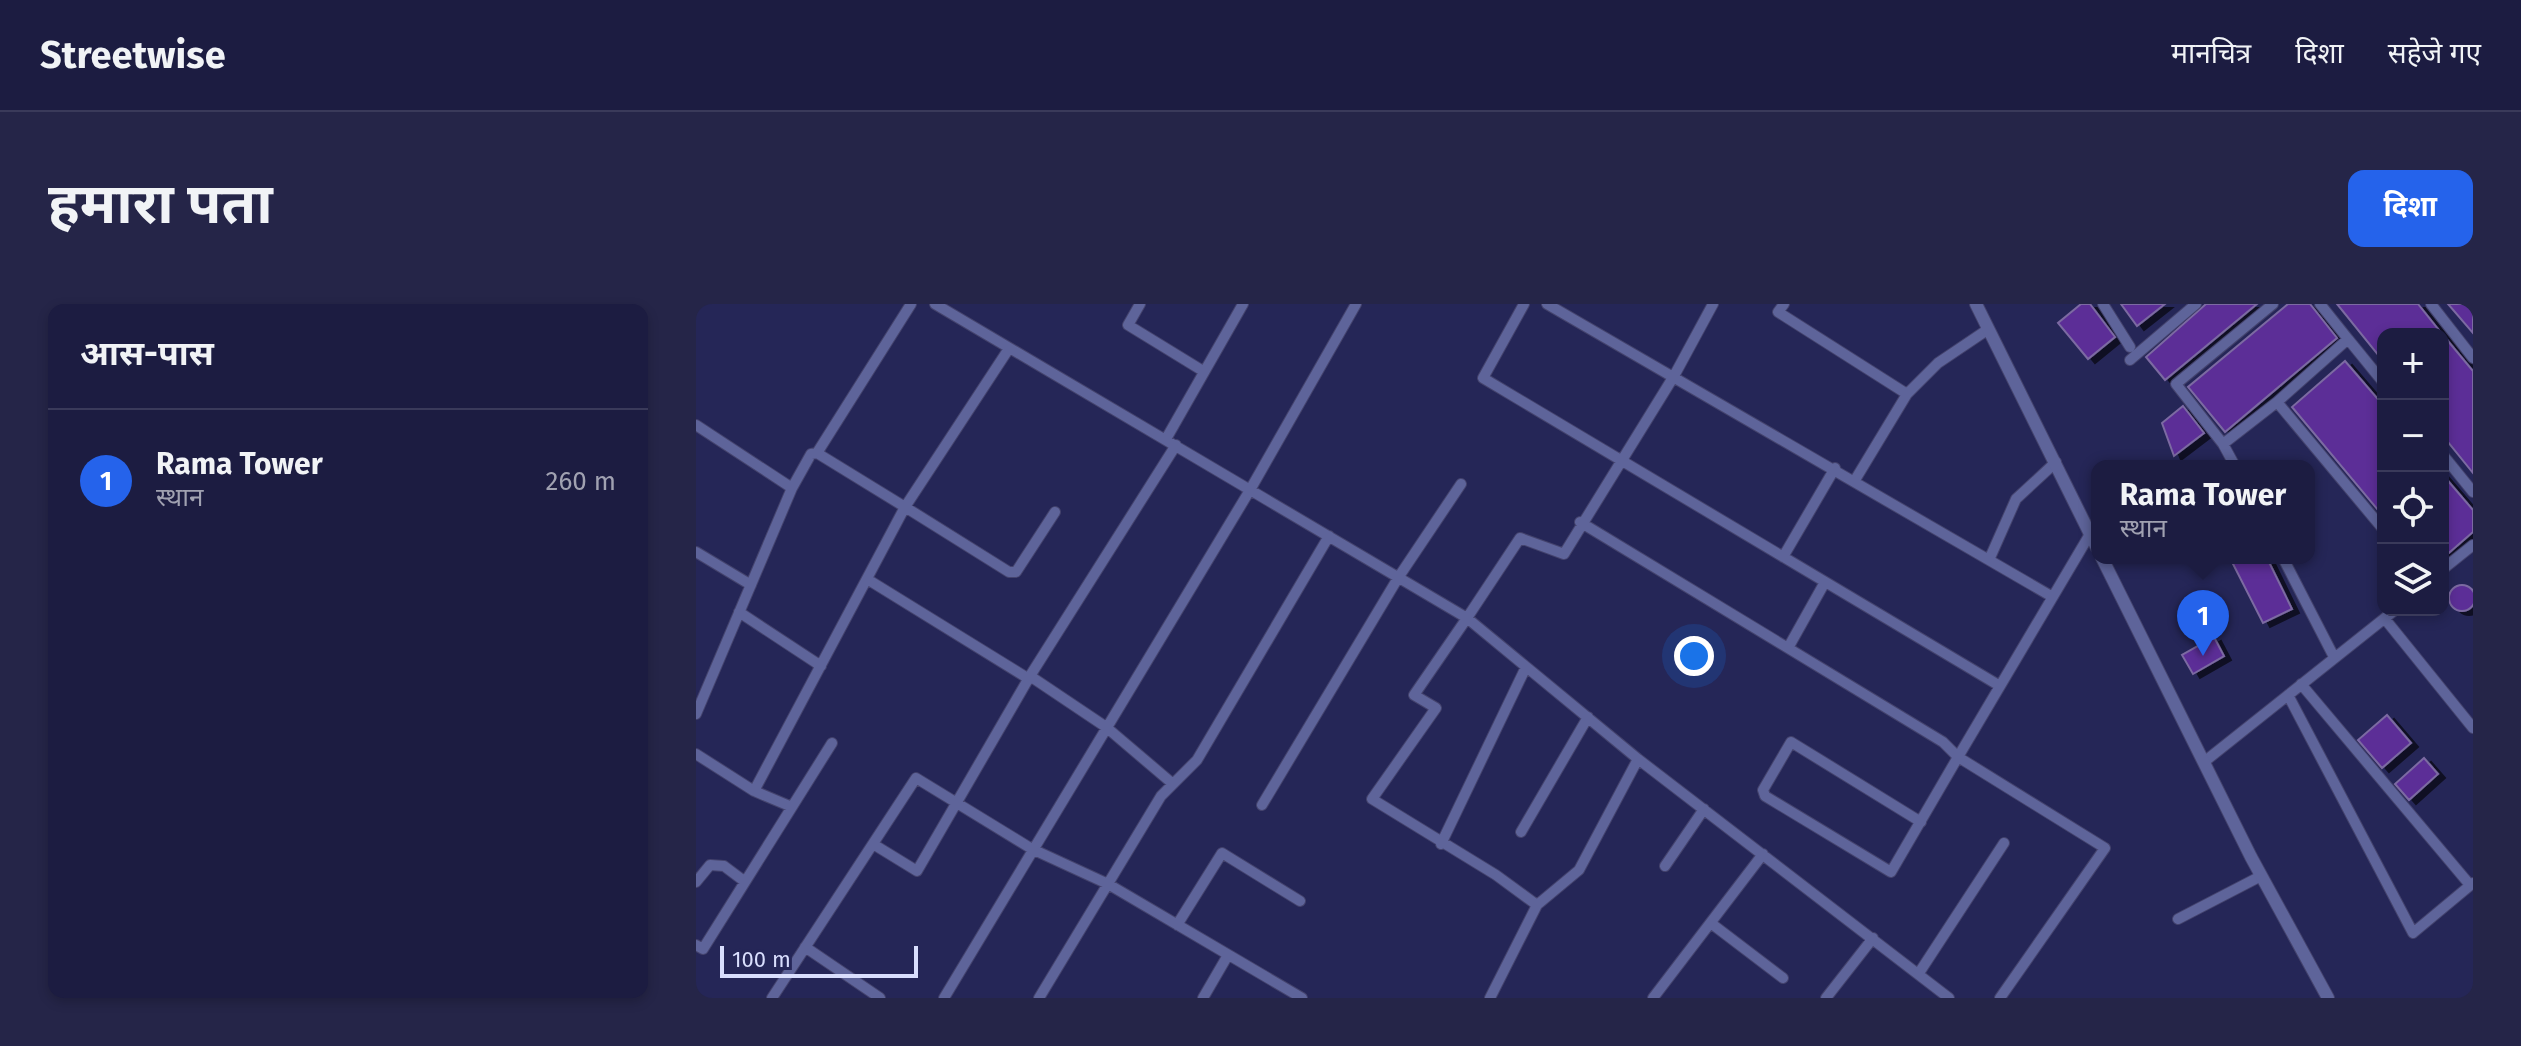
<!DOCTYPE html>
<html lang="hi">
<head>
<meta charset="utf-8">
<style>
  :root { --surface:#1c1c41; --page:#252548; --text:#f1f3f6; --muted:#a0a1b1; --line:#3a3a5a; --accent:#2563eb }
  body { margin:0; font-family:"Fira Sans","Noto Sans Devanagari",sans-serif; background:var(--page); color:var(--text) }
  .controls { position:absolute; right:24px; top:24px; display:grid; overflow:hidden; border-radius:16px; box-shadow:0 4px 12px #0003 }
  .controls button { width:72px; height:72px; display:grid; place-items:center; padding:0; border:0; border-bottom:2px solid var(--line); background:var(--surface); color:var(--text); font:40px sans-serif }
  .scale { position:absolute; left:24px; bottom:20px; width:198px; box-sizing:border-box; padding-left:8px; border:4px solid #d9defd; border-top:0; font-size:22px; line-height:28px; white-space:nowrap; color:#d9defd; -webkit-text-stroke:6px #252657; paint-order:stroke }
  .you { position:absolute; left:998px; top:352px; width:28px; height:28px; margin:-20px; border:6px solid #fff; border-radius:50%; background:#1a73e8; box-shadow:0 0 0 12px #1a73e833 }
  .badge { display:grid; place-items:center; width:52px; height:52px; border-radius:50%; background:var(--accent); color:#fff; font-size:26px; font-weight:700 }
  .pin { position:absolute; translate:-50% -66px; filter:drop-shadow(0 2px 4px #0008) }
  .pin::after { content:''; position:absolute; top:42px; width:28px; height:24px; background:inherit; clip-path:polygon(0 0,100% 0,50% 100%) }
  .popup { position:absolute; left:1395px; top:156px; width:224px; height:104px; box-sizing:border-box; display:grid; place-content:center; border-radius:16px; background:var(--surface); filter:drop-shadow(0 2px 6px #0005); font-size:26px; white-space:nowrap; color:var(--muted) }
  .popup b { font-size:30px; color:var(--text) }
  .popup::after { content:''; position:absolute; left:50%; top:100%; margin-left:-16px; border:16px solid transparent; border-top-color:var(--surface) }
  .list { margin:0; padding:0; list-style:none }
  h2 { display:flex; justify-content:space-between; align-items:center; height:104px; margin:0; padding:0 32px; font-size:34px }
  h2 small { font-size:26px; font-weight:400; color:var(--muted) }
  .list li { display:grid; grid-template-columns:52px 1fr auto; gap:24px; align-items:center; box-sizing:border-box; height:144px; padding:0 32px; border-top:2px solid var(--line) }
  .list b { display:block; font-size:30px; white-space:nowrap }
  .list p { margin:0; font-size:26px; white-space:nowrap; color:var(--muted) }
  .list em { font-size:26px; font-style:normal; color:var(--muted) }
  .icon { flex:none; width:44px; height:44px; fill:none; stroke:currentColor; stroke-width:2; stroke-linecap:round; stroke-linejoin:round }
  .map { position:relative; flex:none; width:1777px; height:694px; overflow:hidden; border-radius:16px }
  header { display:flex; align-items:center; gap:48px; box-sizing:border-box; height:112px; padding:0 40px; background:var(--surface); border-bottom:2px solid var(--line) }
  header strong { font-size:38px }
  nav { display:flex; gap:44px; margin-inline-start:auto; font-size:28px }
  .intro { display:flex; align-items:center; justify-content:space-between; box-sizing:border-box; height:192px; padding:0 48px }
  h1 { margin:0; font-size:56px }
  .button { padding:20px 36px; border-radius:16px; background:var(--accent); color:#fff; font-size:28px; font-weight:700 }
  main { display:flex; gap:48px; padding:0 48px }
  aside { flex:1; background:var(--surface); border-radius:16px; box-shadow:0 4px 12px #0003 }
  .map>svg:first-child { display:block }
</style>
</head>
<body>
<header>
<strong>Streetwise</strong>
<nav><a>मानचित्र</a><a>दिशा</a><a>सहेजे गए</a></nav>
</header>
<div class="intro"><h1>हमारा पता</h1><a class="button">दिशा</a></div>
<main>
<aside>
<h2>आस-पास<small></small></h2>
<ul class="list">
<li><span class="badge">1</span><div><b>Rama Tower</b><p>स्थान</p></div><em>260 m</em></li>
</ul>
</aside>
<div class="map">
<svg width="1777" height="694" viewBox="0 0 1777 694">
  <defs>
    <filter id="shadow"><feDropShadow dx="7" dy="4" stdDeviation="0" flood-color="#0009"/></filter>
  </defs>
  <rect width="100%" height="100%" fill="#252657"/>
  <path fill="#5b2e97" stroke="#7c6aa2" stroke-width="2" filter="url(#shadow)" d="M1385,0H1394L1419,33L1392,55L1362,19Z
    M1425,0H1469L1441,22Z
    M1510,0H1561L1469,76L1450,53Z
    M1592,0H1614L1641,34L1529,128L1492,83Z
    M1641,0H1722L1746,30H1687V57Z
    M1752,0H1777V29Z
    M1747,31L1777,67V169L1747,132Z
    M1649,57L1687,101V212L1596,103Z
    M1487,102L1508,129L1478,152L1466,119Z
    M1747,171L1777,206V228L1747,254Z
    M1534,254H1571L1596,305L1567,319Z
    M1753 294a13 13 0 1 1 26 0a13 13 0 1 1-26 0Z
    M1518,333L1528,352L1497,370L1486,351Z
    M1691,411L1715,439L1686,464L1662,436Z
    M1728,454L1742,470L1713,496L1699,480Z"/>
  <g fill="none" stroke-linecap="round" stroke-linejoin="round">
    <g stroke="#44436d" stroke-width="12">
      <path id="minor" d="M239,0L771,314L824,234L868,250L978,72L1017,0
        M444,0L432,21L507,67
        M828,0L787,74L1304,382
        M851,0L1355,292
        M1088,0L1082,8L1211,90
        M1407,0L1434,43
        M1624,0L1652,35
        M1735,0L1777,54
        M1434,56L1500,0
        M1687,78L1652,35L1581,98L1687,225
        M0,121L96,184
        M470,135L547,0
        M1527,140L1480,80L1577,0
        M121,149L215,0
        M1747,151L1777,188
        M1539,162L1527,140L1581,98
        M1159,176L1211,90L1242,59L1291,26
        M884,218L1247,438L1262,453L1195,568L1069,492L1067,486L1095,438L1225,518
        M0,248L55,281
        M1087,253L1139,164
        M1587,254L1638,353
        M1293,256L1320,195L1360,158
        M1747,265L1777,241
        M171,275L333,375
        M43,308L125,362
        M1689,315L1777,424
        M1092,344L1129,278
        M334,372L410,423L477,480
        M1605,380L1774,581
        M1592,391L1717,629L1777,579
        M0,410L96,184L115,150L121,149L209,203L312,46
        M0,450L58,487L209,203L313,268H320L359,208
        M1508,458L1699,306
        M58,487L96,503
        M566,501L702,274L765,180
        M825,528L892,413
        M177,540L221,567L334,372L480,141
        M745,540L830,363
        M969,562L1008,505
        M0,578L14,561L28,562L48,577
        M841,601L883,566L942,455
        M1482,615L1565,572
        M1016,620L1087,674
        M481,621L526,549L604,597
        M0,641L7,645L136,439
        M109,643L184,694
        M1223,669L1308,539
        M76,694L220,474L336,545L412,580L606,694
        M248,694L554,186L660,0
        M343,694L465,492L501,456L633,232
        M507,694L532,651
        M794,694L841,601L800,571L676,495L740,404L718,391L771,314L942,455L1253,694
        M957,694L1067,550
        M1130,694L1177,634
        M1304,694L1409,544L1262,453L1394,230"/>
    </g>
    <g stroke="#44436d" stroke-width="14">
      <path id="tertiary" d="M1280,0L1401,244
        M1406,254L1555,553L1632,694"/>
    </g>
    <use href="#minor" stroke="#5e649a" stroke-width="10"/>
    <use href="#tertiary" stroke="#5e649a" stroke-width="12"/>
  </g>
</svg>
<div class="controls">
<button>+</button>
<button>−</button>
<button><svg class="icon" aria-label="locate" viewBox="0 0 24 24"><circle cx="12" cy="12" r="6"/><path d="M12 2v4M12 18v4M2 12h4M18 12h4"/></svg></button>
<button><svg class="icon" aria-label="layers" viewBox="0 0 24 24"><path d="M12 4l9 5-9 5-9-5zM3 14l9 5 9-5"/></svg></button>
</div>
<div class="scale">100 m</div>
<div class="you"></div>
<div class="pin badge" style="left:1507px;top:352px">1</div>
<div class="popup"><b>Rama Tower</b>स्थान</div>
</div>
</main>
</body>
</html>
